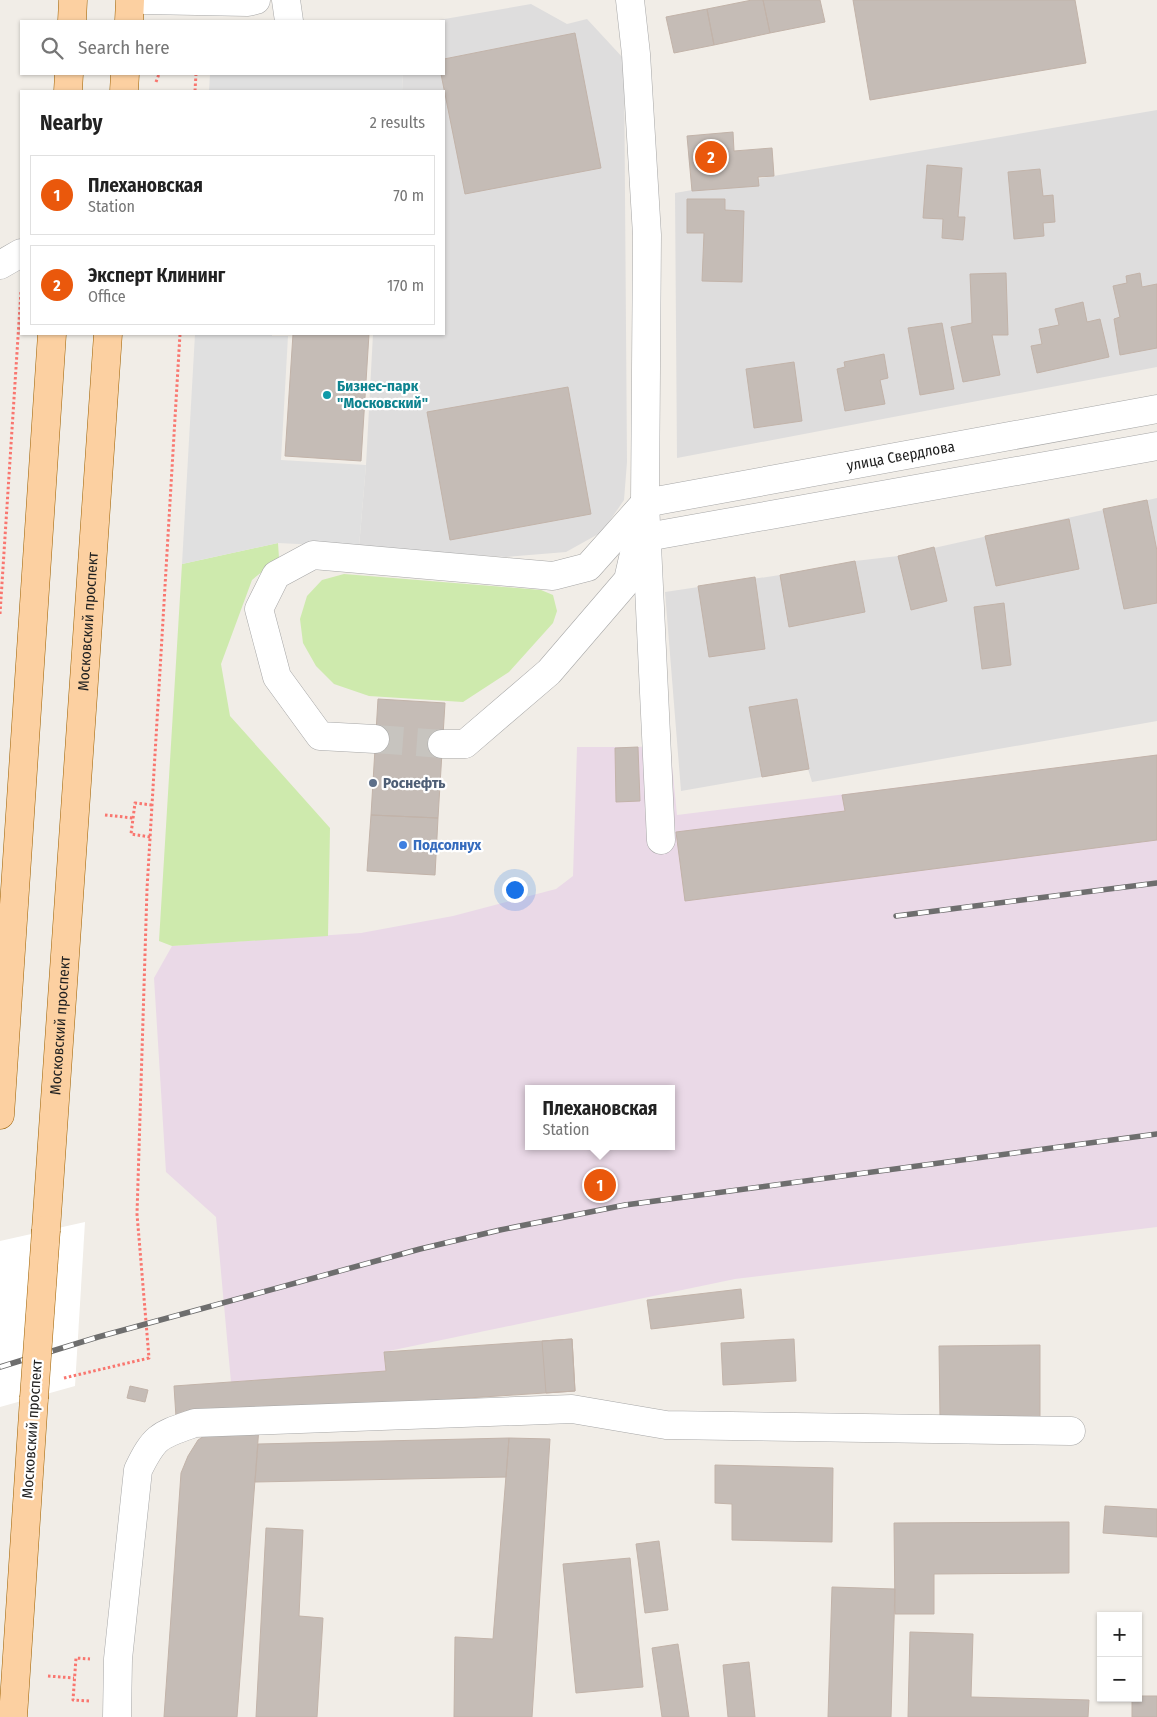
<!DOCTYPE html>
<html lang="en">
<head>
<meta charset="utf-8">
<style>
  :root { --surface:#fff; --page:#f2f2f2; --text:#222; --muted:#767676; --line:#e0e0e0; --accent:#ea580c }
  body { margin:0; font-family:"Fira Sans Condensed",sans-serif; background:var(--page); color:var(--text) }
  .controls { position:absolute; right:15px; bottom:15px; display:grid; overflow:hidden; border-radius:0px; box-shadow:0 1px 4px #0004 }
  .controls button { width:45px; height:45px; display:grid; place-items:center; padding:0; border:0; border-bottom:1px solid var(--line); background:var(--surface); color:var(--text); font:25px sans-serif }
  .you { position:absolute; left:514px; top:889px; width:18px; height:18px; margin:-12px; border:4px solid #fff; border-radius:50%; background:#1a73e8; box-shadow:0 0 0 8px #1a73e833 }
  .badge { display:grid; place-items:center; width:32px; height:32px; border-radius:50%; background:var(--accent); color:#fff; font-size:16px; font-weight:700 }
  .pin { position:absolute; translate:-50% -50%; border:2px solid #fff; box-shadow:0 1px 5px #0006 }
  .popup { position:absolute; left:525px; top:1085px; width:150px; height:65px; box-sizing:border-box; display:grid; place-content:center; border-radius:0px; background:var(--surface); filter:drop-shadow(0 1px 4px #0005); font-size:16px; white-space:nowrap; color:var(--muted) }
  .popup b { font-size:19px; color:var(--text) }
  .popup::after { content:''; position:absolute; left:50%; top:100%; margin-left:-10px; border:10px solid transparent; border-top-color:var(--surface) }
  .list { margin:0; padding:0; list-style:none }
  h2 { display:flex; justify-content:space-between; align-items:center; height:65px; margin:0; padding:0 20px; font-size:21px }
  h2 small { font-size:16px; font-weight:400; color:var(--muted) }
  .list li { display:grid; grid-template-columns:32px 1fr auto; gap:15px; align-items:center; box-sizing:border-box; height:80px; margin:0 10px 10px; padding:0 10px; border:1px solid var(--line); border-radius:0px }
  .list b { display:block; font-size:19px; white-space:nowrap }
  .list p { margin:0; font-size:16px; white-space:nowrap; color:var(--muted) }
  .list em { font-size:16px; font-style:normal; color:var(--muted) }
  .icon { flex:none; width:28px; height:28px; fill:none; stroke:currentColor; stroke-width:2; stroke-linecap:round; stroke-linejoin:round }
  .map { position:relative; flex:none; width:1157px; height:1717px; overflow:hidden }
  .search { position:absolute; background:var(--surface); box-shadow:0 1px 4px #0004; left:20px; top:20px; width:425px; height:55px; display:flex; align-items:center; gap:12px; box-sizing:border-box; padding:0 18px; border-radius:0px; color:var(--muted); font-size:19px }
  .panel { position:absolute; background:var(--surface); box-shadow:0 1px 4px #0004; left:20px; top:90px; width:425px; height:245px; border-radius:0px }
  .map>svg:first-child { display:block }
</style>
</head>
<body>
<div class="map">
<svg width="1157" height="1717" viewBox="0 0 1157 1717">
  <rect width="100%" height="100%" fill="#f1ede7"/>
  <path fill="#dedddd" d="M531,4L567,24L587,19L624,59L627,462L624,500L602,532L566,552L506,557L359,547L366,465L373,334H444V91H402L403,74H444V21H433Z
    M1157,110V367L677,458L675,193Z
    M1157,498V721L812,782L808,769L681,791L665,592L780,575L855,561L898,556Z"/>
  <path fill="#ead9e7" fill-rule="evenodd" d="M670,744L677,815L1157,755V1227L735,1279L384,1352L386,1371L231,1382L216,1217L166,1172L154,978L172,946L361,933L453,916L556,889L573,876L577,747H638ZM529,1089H671V1146H529Z"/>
  <path fill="#ceeaad" d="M278,543L279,558L252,580L221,664L230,716L330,828L328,936L172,946L159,941L182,564Z
    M344,574L541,590L553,595L557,611L553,623L509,672L463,702L369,696L334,684L316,666L303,643L300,619L307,596L322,580Z"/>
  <path fill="#e0e0e0" d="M210,74H403L402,91H209Z
    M195,334H272V336H288L281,460L366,465L359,547L278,543L182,564Z"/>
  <path fill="#fff" d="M85,1222L75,1386L0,1407V1241Z"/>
  <path fill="#c5bcb6" stroke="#c2b3a9" d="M752,0H763L770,33L714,45L707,9Z
    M763,0H820L825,22L770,33Z
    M853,0H1075L1086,63L870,100Z
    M707,9L714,45L674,53L666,17Z
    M575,33L601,168L465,194L441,74H444V59Z
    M733,132L734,151L772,148L774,176L758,177L759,186L692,191L687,136Z
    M927,165L962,168L958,217H965L963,240L942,238L943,219L923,218Z
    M1040,169L1043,196L1053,195L1055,222L1043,223L1044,236L1014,239L1008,172Z
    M687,199H725V210L744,211L742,282L702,281L704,233H687Z
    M1006,273L1008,335H992L1000,375L963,382L951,327L972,323L970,274Z
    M1140,273L1142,287L1157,284V348L1120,355L1114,319L1120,317L1113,286L1127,283L1126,276Z
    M1083,302L1087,322L1100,319L1109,357L1037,373L1031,346L1042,344L1039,329L1059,325L1055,309Z
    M942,323L954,389L920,395L908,328Z
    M293,334H369L361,461L285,456Z
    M884,354L888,378L880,380L885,404L845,411L837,369L845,367L844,362Z
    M794,362L802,421L754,428L746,369Z
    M568,387L591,514L450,540L427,412Z
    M1147,500L1157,551V603L1124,609L1103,509Z
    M1069,519L1079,569L996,586L985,536Z
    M934,547L947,601L911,610L898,556Z
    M855,561L865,612L789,627L780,575Z
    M755,577L765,649L709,657L698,586Z
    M1004,603L1011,665L982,669L974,607Z
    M378,699L445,703L438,818L371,815Z
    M797,699L809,769L762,777L749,707Z
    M638,747L640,801L616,802L615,748Z
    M1157,755V840L685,901L676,832L845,811L842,795Z
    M371,815L438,818L435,875L367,871Z
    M741,1289L744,1318L651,1329L647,1300Z
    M572,1339L575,1391L176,1417L174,1386L386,1371L384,1352Z
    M572,1339L575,1391L546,1393L542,1341Z
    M794,1339L796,1381L723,1385L721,1343Z
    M1040,1345V1419H940L939,1346Z
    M130,1386L148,1390L145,1402L127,1398Z
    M259,1427L237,1717H164L181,1473L188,1456L198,1440L212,1431Z
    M509,1438L550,1439L532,1717H454L455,1637L493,1639Z
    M509,1438L506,1477L255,1482L258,1444Z
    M715,1465L833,1468L832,1542L732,1540V1504L715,1503Z
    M1105,1506L1157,1509V1537L1103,1533Z
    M1069,1522V1573L934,1574V1614H895L894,1523Z
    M266,1528L303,1530L299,1616L323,1618L317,1717H256Z
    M659,1541L668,1610L645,1613L636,1544Z
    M630,1558L643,1687L576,1693L563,1564Z
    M832,1587L895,1589L891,1717H828Z
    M910,1632L973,1634L971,1697L1089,1700L1088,1717H908Z
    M678,1644L689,1717H662L652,1648Z
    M749,1662L755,1717H728L723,1665Z
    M1138,1696H1157V1717H1132V1698H1138Z"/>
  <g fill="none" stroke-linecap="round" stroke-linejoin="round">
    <path stroke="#c7c4bf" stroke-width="28" stroke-dasharray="28 14" stroke-linecap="butt" d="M375,739L442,744"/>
    <g stroke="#a7a7a7" stroke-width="29">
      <g id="minor">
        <path d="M145,0L248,2L256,0"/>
        <path d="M286,0L289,21"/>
        <path d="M630,0L636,54L647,235L645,503L661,840"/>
        <path d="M0,265L21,253"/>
        <path id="s1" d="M645,503L1157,409"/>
        <path d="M647,537L1157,446"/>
        <path d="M375,739L320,736L277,677L259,609L276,575L313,555L553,576L588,567L645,503"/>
        <path d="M442,744H465L549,672L628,580L638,536"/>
        <path d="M117,1717L118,1659L138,1470C155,1435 160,1435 195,1423L572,1409L666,1425L1071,1431"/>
      </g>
    </g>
    <g stroke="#9c6001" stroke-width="29">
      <g id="major">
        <path d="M72,21L73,0"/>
        <path d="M129,21L130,0"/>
        <path d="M68,91L69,74"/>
        <path d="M124,91L125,74"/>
        <path d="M0,1115L52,334"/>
        <path id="s2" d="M46,1230L108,334"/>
        <path d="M13,1717L34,1398"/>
      </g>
    </g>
    <path stroke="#f9766f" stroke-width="3" stroke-dasharray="2.5 2.5" stroke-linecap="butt" d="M156,82L159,74
      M195,91L196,74
      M0,614L21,291
      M105,815L133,818
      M150,837L131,834L135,803L152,805
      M64,1378L149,1358L137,1214L147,889L180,334
      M48,1676L74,1678
      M89,1701L73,1700L76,1658L90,1659"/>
    <use href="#minor" stroke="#fff" stroke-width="28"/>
    <use href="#major" stroke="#fcd0a1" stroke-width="28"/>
    <g stroke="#6e6e6e" stroke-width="5.5">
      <path id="rail" d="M896,916L1157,883
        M0,1367L98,1337L420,1249L500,1230L625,1205L1157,1134"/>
    </g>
    <use href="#rail" stroke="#fff" stroke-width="4" stroke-dasharray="11" stroke-linecap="butt"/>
    <g stroke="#9c6001" stroke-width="29" stroke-linecap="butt">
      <path id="major-bridge" d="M34,1398L46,1230"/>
    </g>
    <use href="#major-bridge" stroke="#fcd0a1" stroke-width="28"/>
  </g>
  <circle fill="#0f9aa8" stroke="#fff" stroke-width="2" cx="327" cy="395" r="5"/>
  <circle fill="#5c6f8a" stroke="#fff" stroke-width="2" cx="373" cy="783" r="5"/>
  <circle fill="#3f7fe0" stroke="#fff" stroke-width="2" cx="403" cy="845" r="5"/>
  <g text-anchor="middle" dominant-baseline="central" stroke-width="4.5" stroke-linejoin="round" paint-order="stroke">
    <g font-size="15" font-weight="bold" fill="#0d838f" stroke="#fff" text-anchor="start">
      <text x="337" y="386">Бизнес-парк<tspan x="337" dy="17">"Московский"</tspan></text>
    </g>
    <g font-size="15" fill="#202020" stroke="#fff">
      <text stroke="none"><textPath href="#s1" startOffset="260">улица Свердлова</textPath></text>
      <text stroke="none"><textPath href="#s2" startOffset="610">Московский проспект</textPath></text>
      <text stroke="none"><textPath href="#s2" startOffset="205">Московский проспект</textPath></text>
      <text transform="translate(32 1429) rotate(-86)">Московский проспект</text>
    </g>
    <g font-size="15" font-weight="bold" fill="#4e5e75" stroke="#fff" text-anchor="start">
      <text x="383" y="783">Роснефть</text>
    </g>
    <g font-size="15" font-weight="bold" fill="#366cbe" stroke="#fff" text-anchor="start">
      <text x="413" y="845">Подсолнух</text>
    </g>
  </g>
</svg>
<div class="controls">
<button>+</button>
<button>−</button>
</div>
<div class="you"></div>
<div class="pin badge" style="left:600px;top:1185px">1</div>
<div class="popup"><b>Плехановская</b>Station</div>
<div class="pin badge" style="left:711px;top:157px">2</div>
<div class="search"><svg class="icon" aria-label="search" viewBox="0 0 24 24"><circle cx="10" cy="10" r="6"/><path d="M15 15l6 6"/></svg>Search here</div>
<section class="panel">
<h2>Nearby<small>2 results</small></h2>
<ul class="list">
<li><span class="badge">1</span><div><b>Плехановская</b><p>Station</p></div><em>70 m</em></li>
<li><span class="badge">2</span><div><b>Эксперт Клининг</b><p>Office</p></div><em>170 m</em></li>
</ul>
</section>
</div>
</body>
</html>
